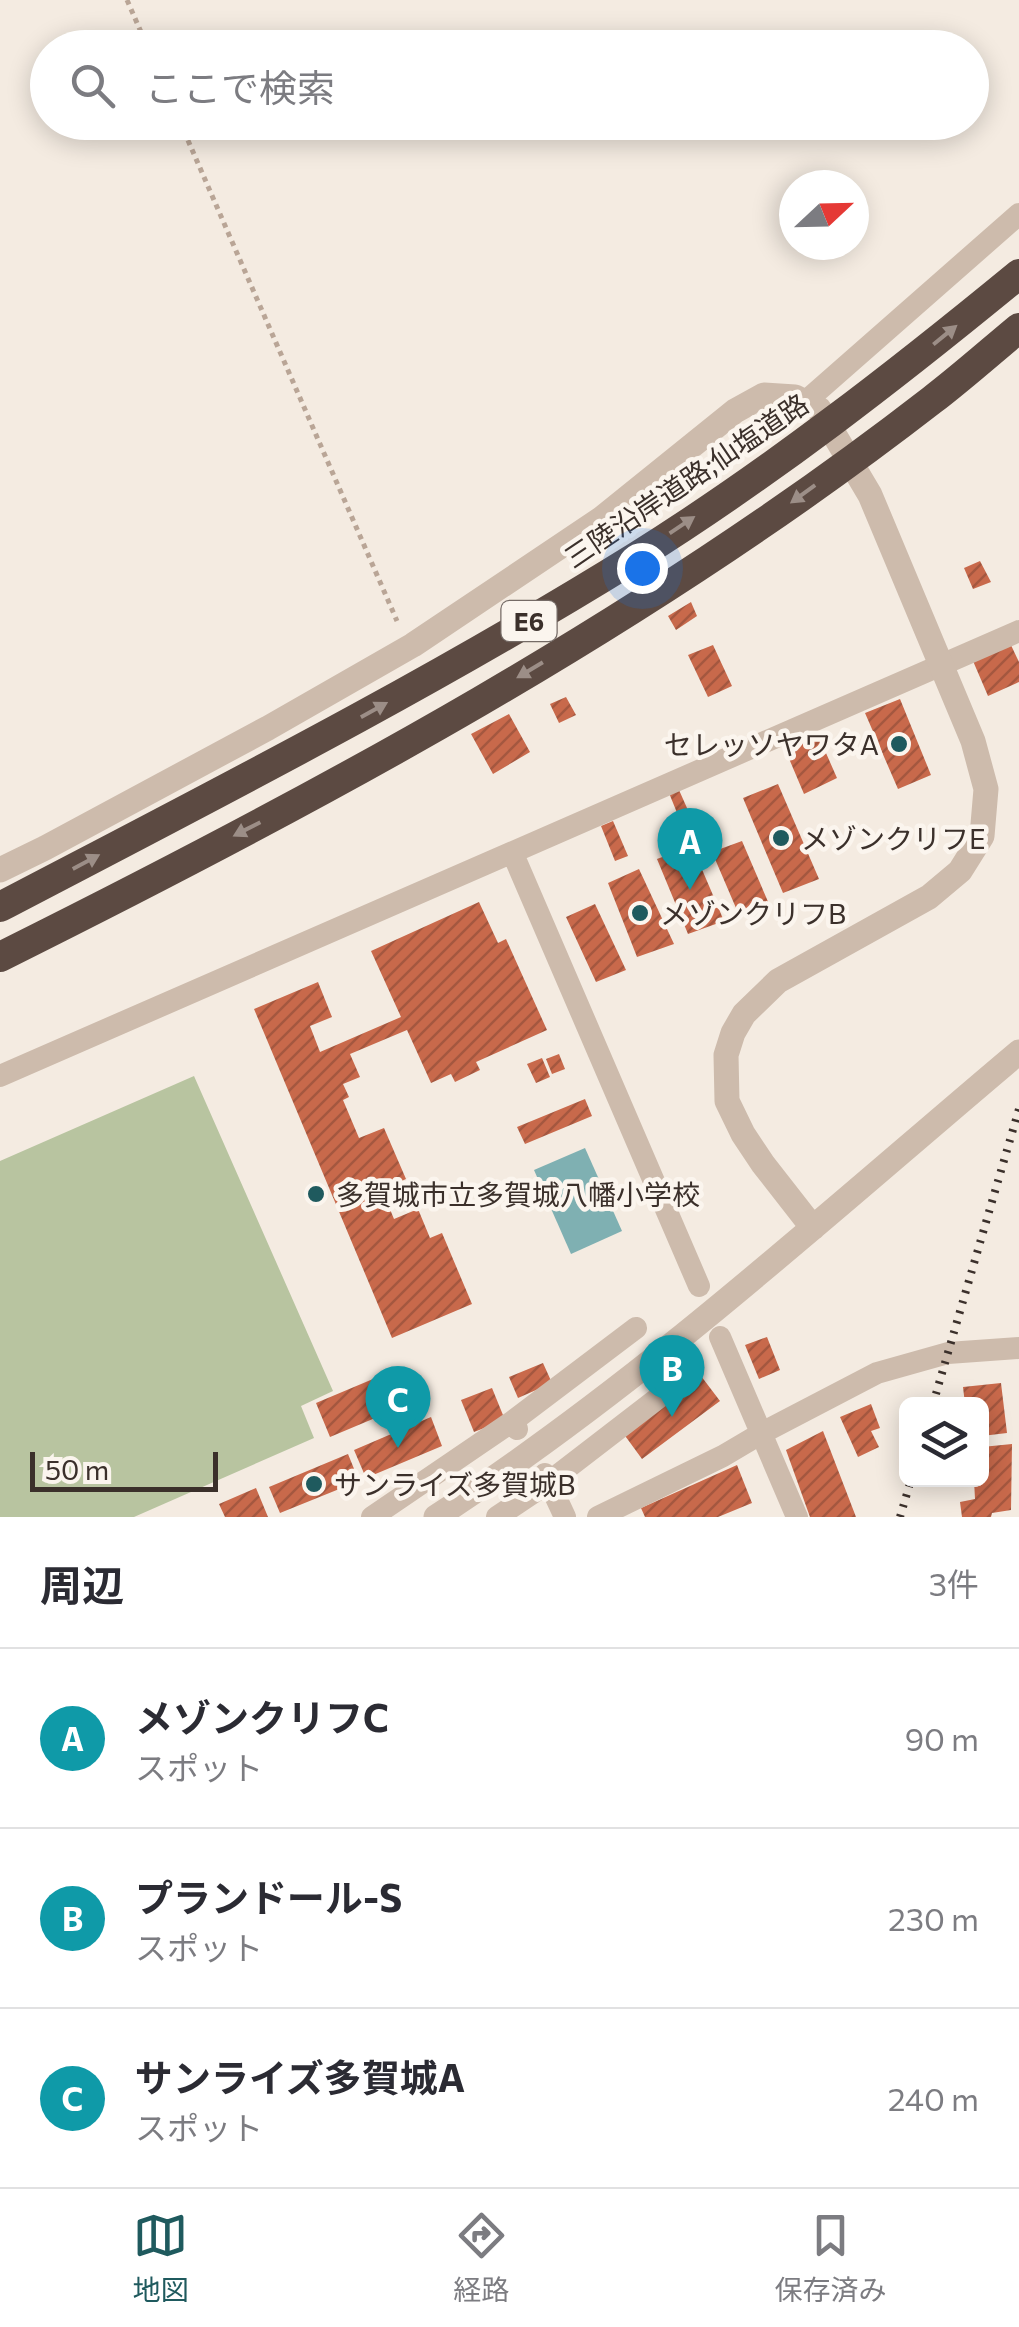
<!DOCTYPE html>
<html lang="ja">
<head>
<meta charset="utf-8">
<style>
  :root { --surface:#fff; --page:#f2f2f3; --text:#2b2b33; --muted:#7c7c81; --line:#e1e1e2; --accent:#1f5a5e }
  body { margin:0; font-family:Commissioner,"Noto Sans JP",sans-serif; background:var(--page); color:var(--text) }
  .controls { position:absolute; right:30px; bottom:30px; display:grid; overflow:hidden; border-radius:15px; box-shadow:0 5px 25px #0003 }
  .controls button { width:90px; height:90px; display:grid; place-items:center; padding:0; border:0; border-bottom:2px solid var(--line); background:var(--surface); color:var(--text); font:50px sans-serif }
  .compass { position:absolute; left:779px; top:170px; width:90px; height:90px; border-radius:50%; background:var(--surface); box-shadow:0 5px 25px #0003; rotate:68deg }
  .scale { position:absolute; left:30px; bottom:25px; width:188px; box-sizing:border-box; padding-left:10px; border:5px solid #3b302b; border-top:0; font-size:28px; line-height:35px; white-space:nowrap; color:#3b302b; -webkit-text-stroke:8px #fbf5ee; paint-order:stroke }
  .you { position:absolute; left:642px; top:568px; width:35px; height:35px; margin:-25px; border:8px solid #fff; border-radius:50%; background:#1a73e8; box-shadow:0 0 0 15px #1a73e833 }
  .badge { display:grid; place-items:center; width:65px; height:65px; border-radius:50%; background:var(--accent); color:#fff; font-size:32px; font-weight:700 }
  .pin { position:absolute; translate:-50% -82px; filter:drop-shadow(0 2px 5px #0008) }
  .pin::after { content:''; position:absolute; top:52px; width:35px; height:30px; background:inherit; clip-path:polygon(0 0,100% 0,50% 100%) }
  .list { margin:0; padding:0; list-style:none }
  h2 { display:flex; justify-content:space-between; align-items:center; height:130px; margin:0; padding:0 40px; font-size:42px }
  h2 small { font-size:32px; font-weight:400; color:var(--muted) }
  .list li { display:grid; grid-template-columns:65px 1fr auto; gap:30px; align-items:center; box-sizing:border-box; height:180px; padding:0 40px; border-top:2px solid var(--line) }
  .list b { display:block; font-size:38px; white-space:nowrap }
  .list p { margin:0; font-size:32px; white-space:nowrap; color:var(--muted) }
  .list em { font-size:32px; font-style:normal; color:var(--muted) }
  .icon { flex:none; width:55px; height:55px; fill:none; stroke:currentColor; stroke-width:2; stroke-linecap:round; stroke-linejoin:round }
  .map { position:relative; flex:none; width:1019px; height:1517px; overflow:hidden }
  .search { position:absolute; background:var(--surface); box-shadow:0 5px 25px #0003; left:30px; right:30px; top:30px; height:110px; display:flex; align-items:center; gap:25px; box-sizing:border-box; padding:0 35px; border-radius:55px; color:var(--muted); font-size:38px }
  .sheet { height:670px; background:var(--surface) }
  nav { display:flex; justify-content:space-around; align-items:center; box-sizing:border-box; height:140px; border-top:2px solid var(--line); background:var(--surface); font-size:28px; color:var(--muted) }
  nav a { display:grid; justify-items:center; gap:5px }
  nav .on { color:var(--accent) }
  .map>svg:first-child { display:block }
</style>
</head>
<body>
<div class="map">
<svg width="1019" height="1517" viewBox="0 0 1019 1517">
  <defs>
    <pattern id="building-hatch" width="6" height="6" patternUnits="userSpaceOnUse" patternTransform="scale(2.5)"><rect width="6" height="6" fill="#c8694b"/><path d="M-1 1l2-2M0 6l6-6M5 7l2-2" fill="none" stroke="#a4573f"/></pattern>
  </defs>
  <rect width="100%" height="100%" fill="#f4ebe1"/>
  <path fill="#b8c4a0" d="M194,1076L333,1391L301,1406L314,1438L134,1517H0V1161Z"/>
  <path fill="#7fb0b2" d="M585,1148L622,1231L571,1254L534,1170Z"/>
  <path fill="url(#building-hatch)" d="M980,561L991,582L973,589L964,568Z
    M691,602L697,616L676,630L668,616Z
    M1010,643L1019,662V682L988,696L973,661Z
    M713,645L732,686L708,697L688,655Z
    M566,697L576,715L559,723L550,704Z
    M900,699L931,775L898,789L865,713Z
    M509,714L530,752L493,774L471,734Z
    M815,728L837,778L804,794L782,742Z
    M778,784L819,879L783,893L743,798Z
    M679,790L695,826L684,830L669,793Z
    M613,821L628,856L615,861L601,826Z
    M742,841L769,904L739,915L712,852Z
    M692,846L724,921L688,934L657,859Z
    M639,869L674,944L637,957L608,883Z
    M479,902L498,943L506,939L547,1030L476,1062L480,1070L455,1082L451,1074L431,1083L407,1030L350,1054L360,1077L343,1084L349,1097L343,1100L359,1138L384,1128L406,1179L382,1190L394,1219L418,1209L430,1238L442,1233L472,1304L392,1338L254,1009L318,982L332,1017L310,1026L320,1052L401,1017L371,951Z
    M595,904L626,970L596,982L566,917Z
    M559,1054L565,1069L552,1074L546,1059Z
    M542,1058L550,1077L536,1083L527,1064Z
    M585,1099L592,1116L525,1144L517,1127Z
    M767,1337L780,1370L759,1379L745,1345Z
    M543,1363L552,1383L518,1398L509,1377Z
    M701,1376L720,1401L642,1459L623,1433Z
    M373,1379L387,1413L330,1437L316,1403Z
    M411,1379L418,1399L396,1407L388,1388Z
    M1001,1383L1007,1433L982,1436V1404H965L963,1387Z
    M492,1388L505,1420L474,1432L461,1400Z
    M871,1404L880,1428L871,1431L879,1447L858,1457L840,1417Z
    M431,1417L442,1446L366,1478L354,1450Z
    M823,1431L856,1517H810L786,1450Z
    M1012,1444L1011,1510L992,1513L991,1517H962L960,1502L975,1499L974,1480H982V1447Z
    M348,1454L359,1481L280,1513L269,1487Z
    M737,1465L752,1503L718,1517H645L641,1508Z
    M256,1488L268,1517H225L219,1504Z"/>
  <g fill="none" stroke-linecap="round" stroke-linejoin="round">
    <path stroke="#b9a596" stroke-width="5" stroke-dasharray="5 5" stroke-linecap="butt" d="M127,0L148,48
      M180,122L397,621"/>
    <path stroke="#cdbbac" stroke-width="22" d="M805,402L1019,214
      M513,854L699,1286
      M0,1076L1019,631
      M720,1337L797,1517
      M517,1429L513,1421L636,1328
      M545,1474L565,1517
      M372,1517L513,1421
      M497,1517L549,1482L688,1375
      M598,1517L723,1456L762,1433L877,1373L948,1353L1019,1348"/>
    <path stroke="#cdbbac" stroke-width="25" d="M0,870L45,848L268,728L413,645L601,519L735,411L764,395L795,397L819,409L870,495L973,741L986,789L982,836L960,871L929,897L778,981L744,1014L733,1033L726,1055L727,1101L743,1134L763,1164L813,1228
      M436,1517C645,1381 829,1212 1019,1052"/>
    <path stroke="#3b302b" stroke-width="8" stroke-dasharray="2.5 8" stroke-linecap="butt" d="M933,1404L1019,1109
      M900,1517L911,1480"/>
    <path stroke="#5c4a42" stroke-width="30" d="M0,907C214,795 430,685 636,557C770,473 896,375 1019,274
      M0,957C323,796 646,622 932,400C962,377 990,352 1019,328"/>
  </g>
  <defs><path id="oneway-solid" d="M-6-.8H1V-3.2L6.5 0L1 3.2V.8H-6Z" transform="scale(2.5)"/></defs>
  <g fill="#9c8e87">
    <use href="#oneway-solid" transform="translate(945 335) rotate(-39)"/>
    <use href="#oneway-solid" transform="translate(803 494) rotate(144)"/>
    <use href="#oneway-solid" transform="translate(682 525) rotate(-34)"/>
    <use href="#oneway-solid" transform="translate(530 670) rotate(149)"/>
    <use href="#oneway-solid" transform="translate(374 710) rotate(-29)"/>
    <use href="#oneway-solid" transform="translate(247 829) rotate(153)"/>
    <use href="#oneway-solid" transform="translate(86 862) rotate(-28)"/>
  </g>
  <g fill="#1f5a5e" stroke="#fbf5ee" stroke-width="4">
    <circle cx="899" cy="744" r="10"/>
    <circle cx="781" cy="838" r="10"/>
    <circle cx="640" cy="913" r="10"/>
    <circle cx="316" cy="1194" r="10"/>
    <circle cx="314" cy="1484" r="10"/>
  </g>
  <g text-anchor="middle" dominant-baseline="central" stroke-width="9" stroke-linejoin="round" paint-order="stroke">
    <rect fill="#fbf5ee" stroke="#756b66" stroke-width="2.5" x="501.5" y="601" width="55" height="40" rx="8"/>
    <g font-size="25" font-weight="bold" fill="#3b302b">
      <text x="529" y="621">E6</text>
    </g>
    <g font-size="28" fill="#3b302b" stroke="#fbf5ee">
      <text transform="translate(686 480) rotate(-34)">三陸沿岸道路;仙塩道路</text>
    </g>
    <g font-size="28" fill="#3b302b" stroke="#fbf5ee" text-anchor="start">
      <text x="879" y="744" text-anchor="end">セレッソヤワタA</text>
      <text x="801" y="838">メゾンクリフE</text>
      <text x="660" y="913">メゾンクリフB</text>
      <text x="336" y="1194">多賀城市立多賀城八幡小学校</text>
      <text x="334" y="1484">サンライズ多賀城B</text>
    </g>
  </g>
</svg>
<div class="controls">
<button><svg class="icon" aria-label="layers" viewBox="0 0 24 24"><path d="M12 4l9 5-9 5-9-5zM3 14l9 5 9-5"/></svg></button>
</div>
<svg class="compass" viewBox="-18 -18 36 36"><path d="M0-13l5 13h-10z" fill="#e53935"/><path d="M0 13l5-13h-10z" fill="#7c7c81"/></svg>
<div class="scale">50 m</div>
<div class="you"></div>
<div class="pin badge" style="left:690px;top:890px;background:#0f9aa8">A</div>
<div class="pin badge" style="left:672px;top:1417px;background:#0f9aa8">B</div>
<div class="pin badge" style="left:398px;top:1448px;background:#0f9aa8">C</div>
<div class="search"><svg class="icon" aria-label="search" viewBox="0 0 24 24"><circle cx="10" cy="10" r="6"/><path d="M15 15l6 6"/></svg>ここで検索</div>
</div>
<section class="sheet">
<h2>周辺<small>3件</small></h2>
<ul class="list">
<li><span class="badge" style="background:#0f9aa8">A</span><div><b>メゾンクリフC</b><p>スポット</p></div><em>90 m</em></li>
<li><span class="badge" style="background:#0f9aa8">B</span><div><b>プランドール-S</b><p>スポット</p></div><em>230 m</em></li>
<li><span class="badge" style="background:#0f9aa8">C</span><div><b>サンライズ多賀城A</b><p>スポット</p></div><em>240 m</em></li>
</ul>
</section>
<nav>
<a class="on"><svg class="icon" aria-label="map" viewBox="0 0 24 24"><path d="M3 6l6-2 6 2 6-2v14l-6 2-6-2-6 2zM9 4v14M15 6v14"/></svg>地図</a>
<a><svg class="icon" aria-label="directions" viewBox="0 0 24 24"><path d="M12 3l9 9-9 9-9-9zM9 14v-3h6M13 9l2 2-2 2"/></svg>経路</a>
<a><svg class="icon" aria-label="saved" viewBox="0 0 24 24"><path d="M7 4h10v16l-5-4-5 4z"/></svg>保存済み</a>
</nav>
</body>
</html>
